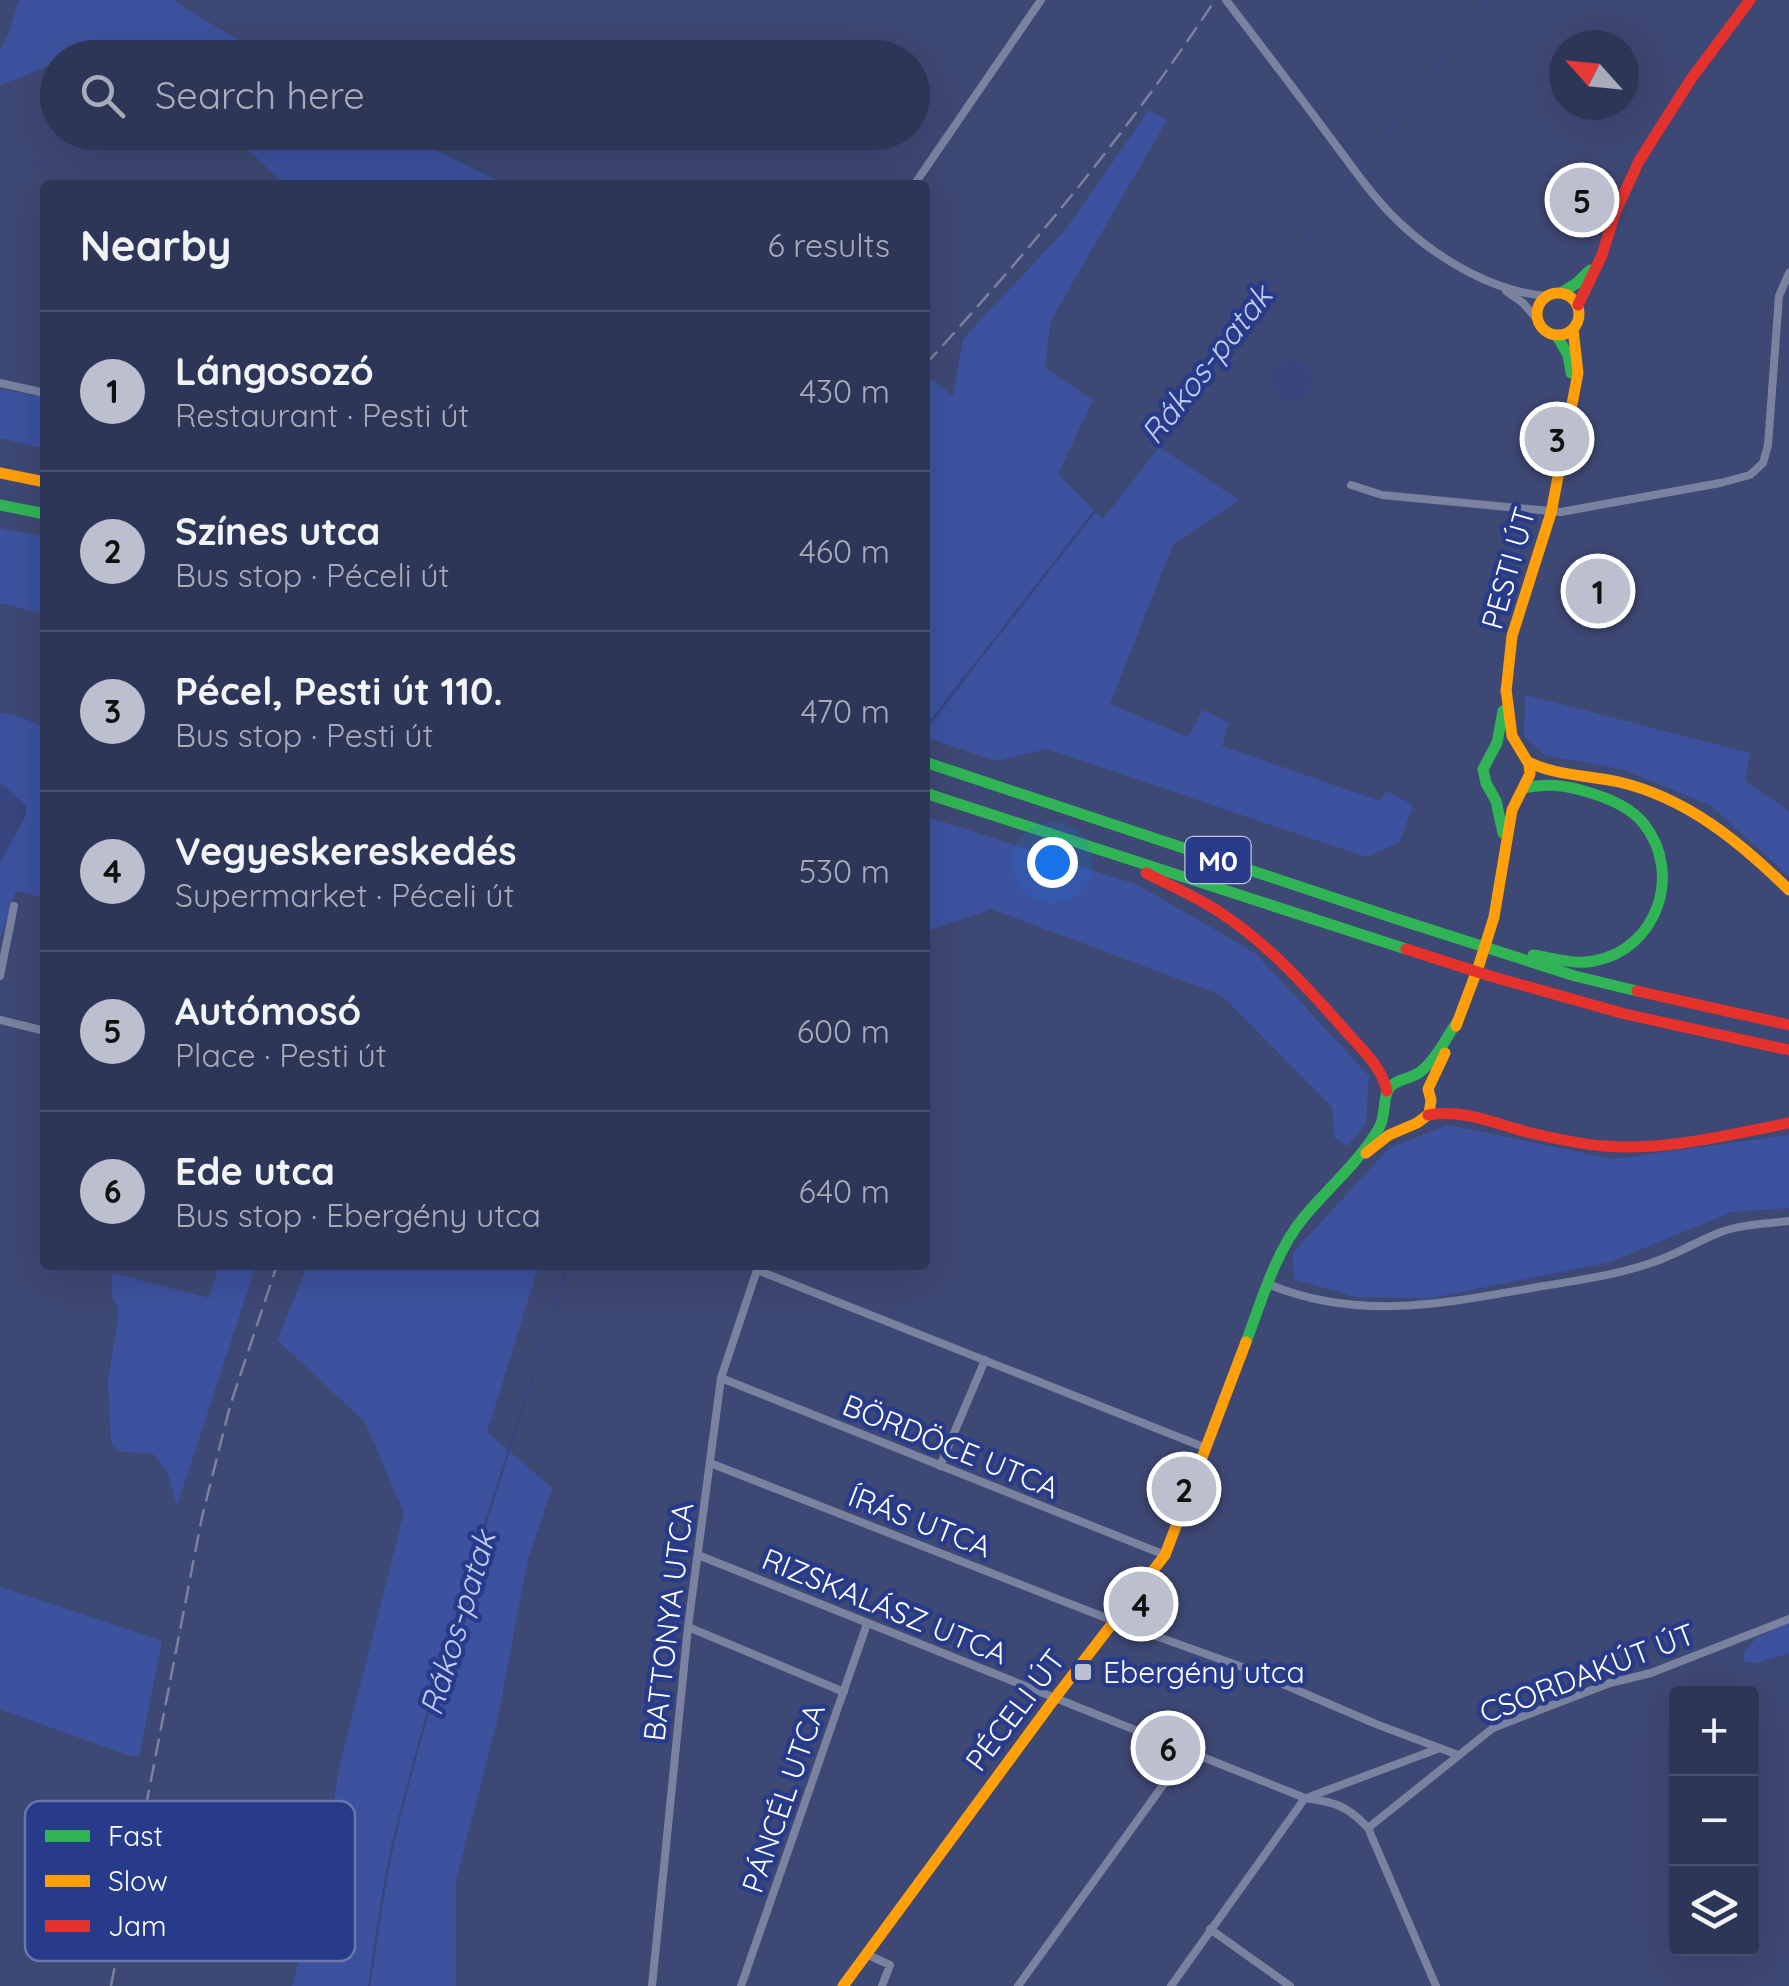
<!DOCTYPE html>
<html lang="en">
<head>
<meta charset="utf-8">
<style>
  :root { --surface:#2e3657; --page:#3a4161; --text:#f1f3f6; --muted:#a7abba; --line:#49506d; --accent:#bbbfce }
  body { margin:0; font-family:Quicksand,sans-serif; background:var(--page); color:var(--text) }
  .controls { position:absolute; right:30px; bottom:30px; display:grid; overflow:hidden; border-radius:10px; box-shadow:0 10px 40px #0002 }
  .controls button { width:90px; height:90px; display:grid; place-items:center; padding:0; border:0; border-bottom:2px solid var(--line); background:var(--surface); color:var(--text); font:50px sans-serif }
  .compass { position:absolute; left:1549px; top:30px; width:90px; height:90px; border-radius:50%; background:var(--surface); box-shadow:0 10px 40px #0002; rotate:297deg }
  .you { position:absolute; left:1052px; top:862px; width:35px; height:35px; margin:-25px; border:8px solid #fff; border-radius:50%; background:#1a73e8; box-shadow:0 0 0 15px #1a73e833 }
  .badge { display:grid; place-items:center; width:65px; height:65px; border-radius:50%; background:var(--accent); color:#111; font-size:32px; font-weight:700 }
  .pin { position:absolute; translate:-50% -50%; border:5px solid #fff; box-shadow:0 2px 10px #0006 }
  .list { margin:0; padding:0; list-style:none }
  h2 { display:flex; justify-content:space-between; align-items:center; height:130px; margin:0; padding:0 40px; font-size:42px }
  h2 small { font-size:32px; font-weight:400; color:var(--muted) }
  .list li { display:grid; grid-template-columns:65px 1fr auto; gap:30px; align-items:center; box-sizing:border-box; height:160px; padding:0 40px; border-top:2px solid var(--line) }
  .list b { display:block; font-size:38px; white-space:nowrap }
  .list p { margin:0; font-size:32px; white-space:nowrap; color:var(--muted) }
  .list em { font-size:32px; font-style:normal; color:var(--muted) }
  .icon { flex:none; width:55px; height:55px; fill:none; stroke:currentColor; stroke-width:2; stroke-linecap:round; stroke-linejoin:round }
  .map { position:relative; flex:none; width:1789px; height:1986px; overflow:hidden }
  .search { position:absolute; background:var(--surface); box-shadow:0 10px 40px #0002; left:40px; top:40px; width:890px; height:110px; display:flex; align-items:center; gap:25px; box-sizing:border-box; padding:0 35px; border-radius:55px; color:var(--muted); font-size:38px }
  .panel { position:absolute; background:var(--surface); box-shadow:0 10px 40px #0002; left:40px; top:180px; width:890px; height:1090px; border-radius:10px }
  .map>svg:first-child { display:block }
</style>
</head>
<body>
<div class="map">
<svg width="1789" height="1986" viewBox="0 0 1789 1986">
  <rect width="100%" height="100%" fill="#3e4874"/>
  <path fill="#3d529f" d="M19,0H173L265,57L58,58L57,65L49,66L0,85V50L9,32Z
    M1149,110L1167,120L1051,320L1045,368L1093,400L1058,474L1103,519L1159,447L1239,500L1173,545L1110,704L1188,737L1203,710L1229,723L1222,746L1380,801L1386,791L1413,805L1400,842L1366,857L1047,749L996,761L925,737V387L932,379L953,396L963,339L1066,229Z
    M230,133H400L508,185H290L279,179Z
    M0,389L45,397V449L0,438Z
    M0,528L45,537V614L0,603Z
    M1525,695L1750,753L1745,781L1789,811V876L1710,805L1625,770L1545,755L1524,736Z
    M0,713L15,715L45,727V898L16,891L0,940V860L25,817L26,806L0,783Z
    M925,816L1138,885L1255,953L1369,1076L1366,1124L1347,1146L1334,1137L1332,1107L1221,995L991,909L925,932Z
    M1448,1125L1613,1159L1789,1135V1208L1732,1212L1610,1262L1431,1298L1356,1297L1294,1279L1292,1254L1389,1148Z
    M219,1265H256L177,1506L167,1471L153,1454C139,1451 120,1457 111,1443L108,1381L118,1318L117,1306L112,1296V1273L209,1298Z
    M308,1265H539L487,1432L552,1488L528,1559L497,1722L456,1880V1986H292L317,1898L340,1764L404,1513L365,1422L277,1340Z
    M0,1587L162,1641L139,1757L127,1755L0,1709Z
    M1789,1622V1653L1757,1663L1744,1662V1653L1756,1638Z"/>
  <path fill="#38457e" d="M1272 380a20 20 0 1 1 40 0a20 20 0 1 1-40 0Z
    M0,782L26,806L25,817L0,863Z"/>
  <g fill="none" stroke-linecap="round" stroke-linejoin="round">
    <path stroke="#38457e" stroke-width="2.5" d="M1359,172L1488,0
      M925,729L1354,178
      M369,1986C377,1936 383,1885 395,1835C443,1642 509,1455 568,1265"/>
    <path stroke="#7a82a0" stroke-width="8" d="M1226,0C1262,47 1297,93 1332,140C1353,168 1374,199 1400,223C1438,259 1495,293 1548,296
      M914,185L1041,0
      M1506,291L1523,303L1537,319
      M0,383L45,393
      M1351,485L1382,495L1561,512L1720,483L1750,475L1763,463L1768,445L1779,296L1789,273
      M0,976L14,906
      M0,1020L45,1031
      M1268,1284C1357,1321 1441,1304 1532,1288C1572,1281 1613,1276 1651,1263C1676,1255 1697,1241 1721,1232C1743,1224 1766,1224 1789,1221
      M721,1378L1165,1555
      M710,1463L1114,1621L1245,1668L1376,1724L1458,1755
      M940,1466L985,1360
      M698,1555L1305,1798C1335,1802 1348,1806 1368,1828L1436,1986
      M688,1627L844,1692
      M1309,1797L1440,1748
      M1368,1828L1493,1728L1610,1683L1651,1673L1789,1619
      M1210,1929L1290,1986
      M866,1954L890,1965L882,1986
      M652,1986L688,1627L721,1378L757,1270L1206,1448
      M741,1986L867,1624
      M1018,1986L1187,1752
      M1171,1986L1305,1798"/>
    <path stroke="#30b455" stroke-width="11" d="M1561,293L1577,283L1590,270
      M1557,336L1568,355L1571,373
      M0,505L45,514
      M1503,711L1497,743L1483,769L1486,783L1496,801L1503,833
      M925,762L1397,919L1575,976L1637,991
      M1524,788C1545,783 1564,785 1584,791C1606,797 1630,806 1644,824C1683,874 1657,949 1594,961C1574,965 1552,958 1533,955
      M925,793L1406,949
      M1246,1342C1262,1300 1275,1252 1304,1217C1329,1187 1360,1161 1379,1128C1387,1115 1381,1095 1392,1085C1400,1079 1412,1078 1420,1072C1436,1060 1446,1038 1457,1022"/>
    <path stroke="#ff9f0a" stroke-width="11" d="M1537 314a21 21 0 1 1 42 0a21 21 0 1 1-42 0Z
      M0,473L45,482
      M1506,692L1512,636L1551,513L1578,373L1573,329
      M1528,762C1557,776 1588,775 1619,782C1687,798 1740,842 1789,890
      M1456,1026L1479,965L1494,917L1512,810L1530,774L1529,764L1512,736L1506,689
      M1366,1153L1389,1135L1417,1123L1429,1114L1431,1100L1428,1089L1445,1053
      M843,1986L1055,1698L1165,1555L1246,1342"/>
    <path stroke="#e5322d" stroke-width="11" d="M1578,305L1602,255L1615,213L1639,161L1691,79L1750,0
      M1146,873C1171,886 1197,897 1221,913C1268,944 1306,986 1344,1029C1360,1048 1381,1065 1387,1091
      M1406,949L1490,976L1625,1014L1789,1050
      M1637,991L1789,1025
      M1428,1115C1463,1109 1494,1123 1527,1132C1552,1138 1578,1144 1604,1146C1666,1151 1728,1135 1789,1123"/>
    <path stroke="#7a829f" stroke-width="2.5" stroke-dasharray="18 8" stroke-linecap="butt" d="M925,365C1030,250 1129,131 1215,0
      M111,1986L202,1517L230,1406L277,1265"/>
  </g>
  <rect fill="#bbbfce" stroke="#283b8a" stroke-width="4" x="1073" y="1662" width="20" height="20" rx="5"/>
  <g text-anchor="middle" dominant-baseline="central" stroke-width="9" stroke-linejoin="round" paint-order="stroke">
    <rect fill="#283b8a" stroke="#bec4dc" stroke-width="2.5" x="1185.5" y="837" width="65" height="46" rx="8"/>
    <g font-size="28" font-weight="bold" fill="#fff">
      <text x="1218" y="860">M0</text>
    </g>
    <g font-size="30" fill="#fff" stroke="#283b8a">
      <text transform="translate(1508 568) rotate(-74)">PESTI ÚT</text>
      <text transform="translate(951 1446) rotate(22)">BÖRDÖCE UTCA</text>
      <text transform="translate(920 1521) rotate(21)">ÍRÁS UTCA</text>
      <text transform="translate(885 1606) rotate(22)">RIZSKALÁSZ UTCA</text>
      <text transform="translate(668 1622) rotate(-83)">BATTONYA UTCA</text>
      <text transform="translate(1587 1673) rotate(-21)">CSORDAKÚT ÚT</text>
      <text transform="translate(1015 1710) rotate(-53)">PÉCELI ÚT</text>
      <text transform="translate(783 1798) rotate(-71)">PÁNCÉL UTCA</text>
    </g>
    <g font-size="30" fill="#fff" stroke="#283b8a" text-anchor="start">
      <text x="1103" y="1672">Ebergény utca</text>
    </g>
    <g font-size="32" font-style="italic" fill="#c2ccf0" stroke="#283b8a">
      <text transform="translate(1206 364) rotate(-52)">Rákos-patak</text>
      <text transform="translate(457 1623) rotate(-73)">Rákos-patak</text>
    </g>
  </g>
  <rect x="25" y="1801" width="330" height="160" rx="15" fill="#283b8a" stroke="#6876ad" stroke-width="2.5"/>
  <rect x="45" y="1830" width="45" height="12" fill="#30b455"/>
  <rect x="45" y="1875" width="45" height="12" fill="#ff9f0a"/>
  <rect x="45" y="1920" width="45" height="12" fill="#e5322d"/>
  <g font-size="28" fill="#fff">
    <text x="108" y="1846">Fast</text>
    <text x="108" y="1891">Slow</text>
    <text x="108" y="1936">Jam</text>
  </g>
</svg>
<div class="controls">
<button>+</button>
<button>−</button>
<button><svg class="icon" aria-label="layers" viewBox="0 0 24 24"><path d="M12 4l9 5-9 5-9-5zM3 14l9 5 9-5"/></svg></button>
</div>
<svg class="compass" viewBox="-18 -18 36 36"><path d="M0-13l5 13h-10z" fill="#e53935"/><path d="M0 13l5-13h-10z" fill="#a7abba"/></svg>
<div class="you"></div>
<div class="pin badge" style="left:1598px;top:591px">1</div>
<div class="pin badge" style="left:1184px;top:1489px">2</div>
<div class="pin badge" style="left:1557px;top:439px">3</div>
<div class="pin badge" style="left:1141px;top:1604px">4</div>
<div class="pin badge" style="left:1582px;top:200px">5</div>
<div class="pin badge" style="left:1168px;top:1748px">6</div>
<div class="search"><svg class="icon" aria-label="search" viewBox="0 0 24 24"><circle cx="10" cy="10" r="6"/><path d="M15 15l6 6"/></svg>Search here</div>
<section class="panel">
<h2>Nearby<small>6 results</small></h2>
<ul class="list">
<li><span class="badge">1</span><div><b>Lángosozó</b><p>Restaurant · Pesti út</p></div><em>430 m</em></li>
<li><span class="badge">2</span><div><b>Színes utca</b><p>Bus stop · Péceli út</p></div><em>460 m</em></li>
<li><span class="badge">3</span><div><b>Pécel, Pesti út 110.</b><p>Bus stop · Pesti út</p></div><em>470 m</em></li>
<li><span class="badge">4</span><div><b>Vegyeskereskedés</b><p>Supermarket · Péceli út</p></div><em>530 m</em></li>
<li><span class="badge">5</span><div><b>Autómosó</b><p>Place · Pesti út</p></div><em>600 m</em></li>
<li><span class="badge">6</span><div><b>Ede utca</b><p>Bus stop · Ebergény utca</p></div><em>640 m</em></li>
</ul>
</section>
</div>
</body>
</html>
